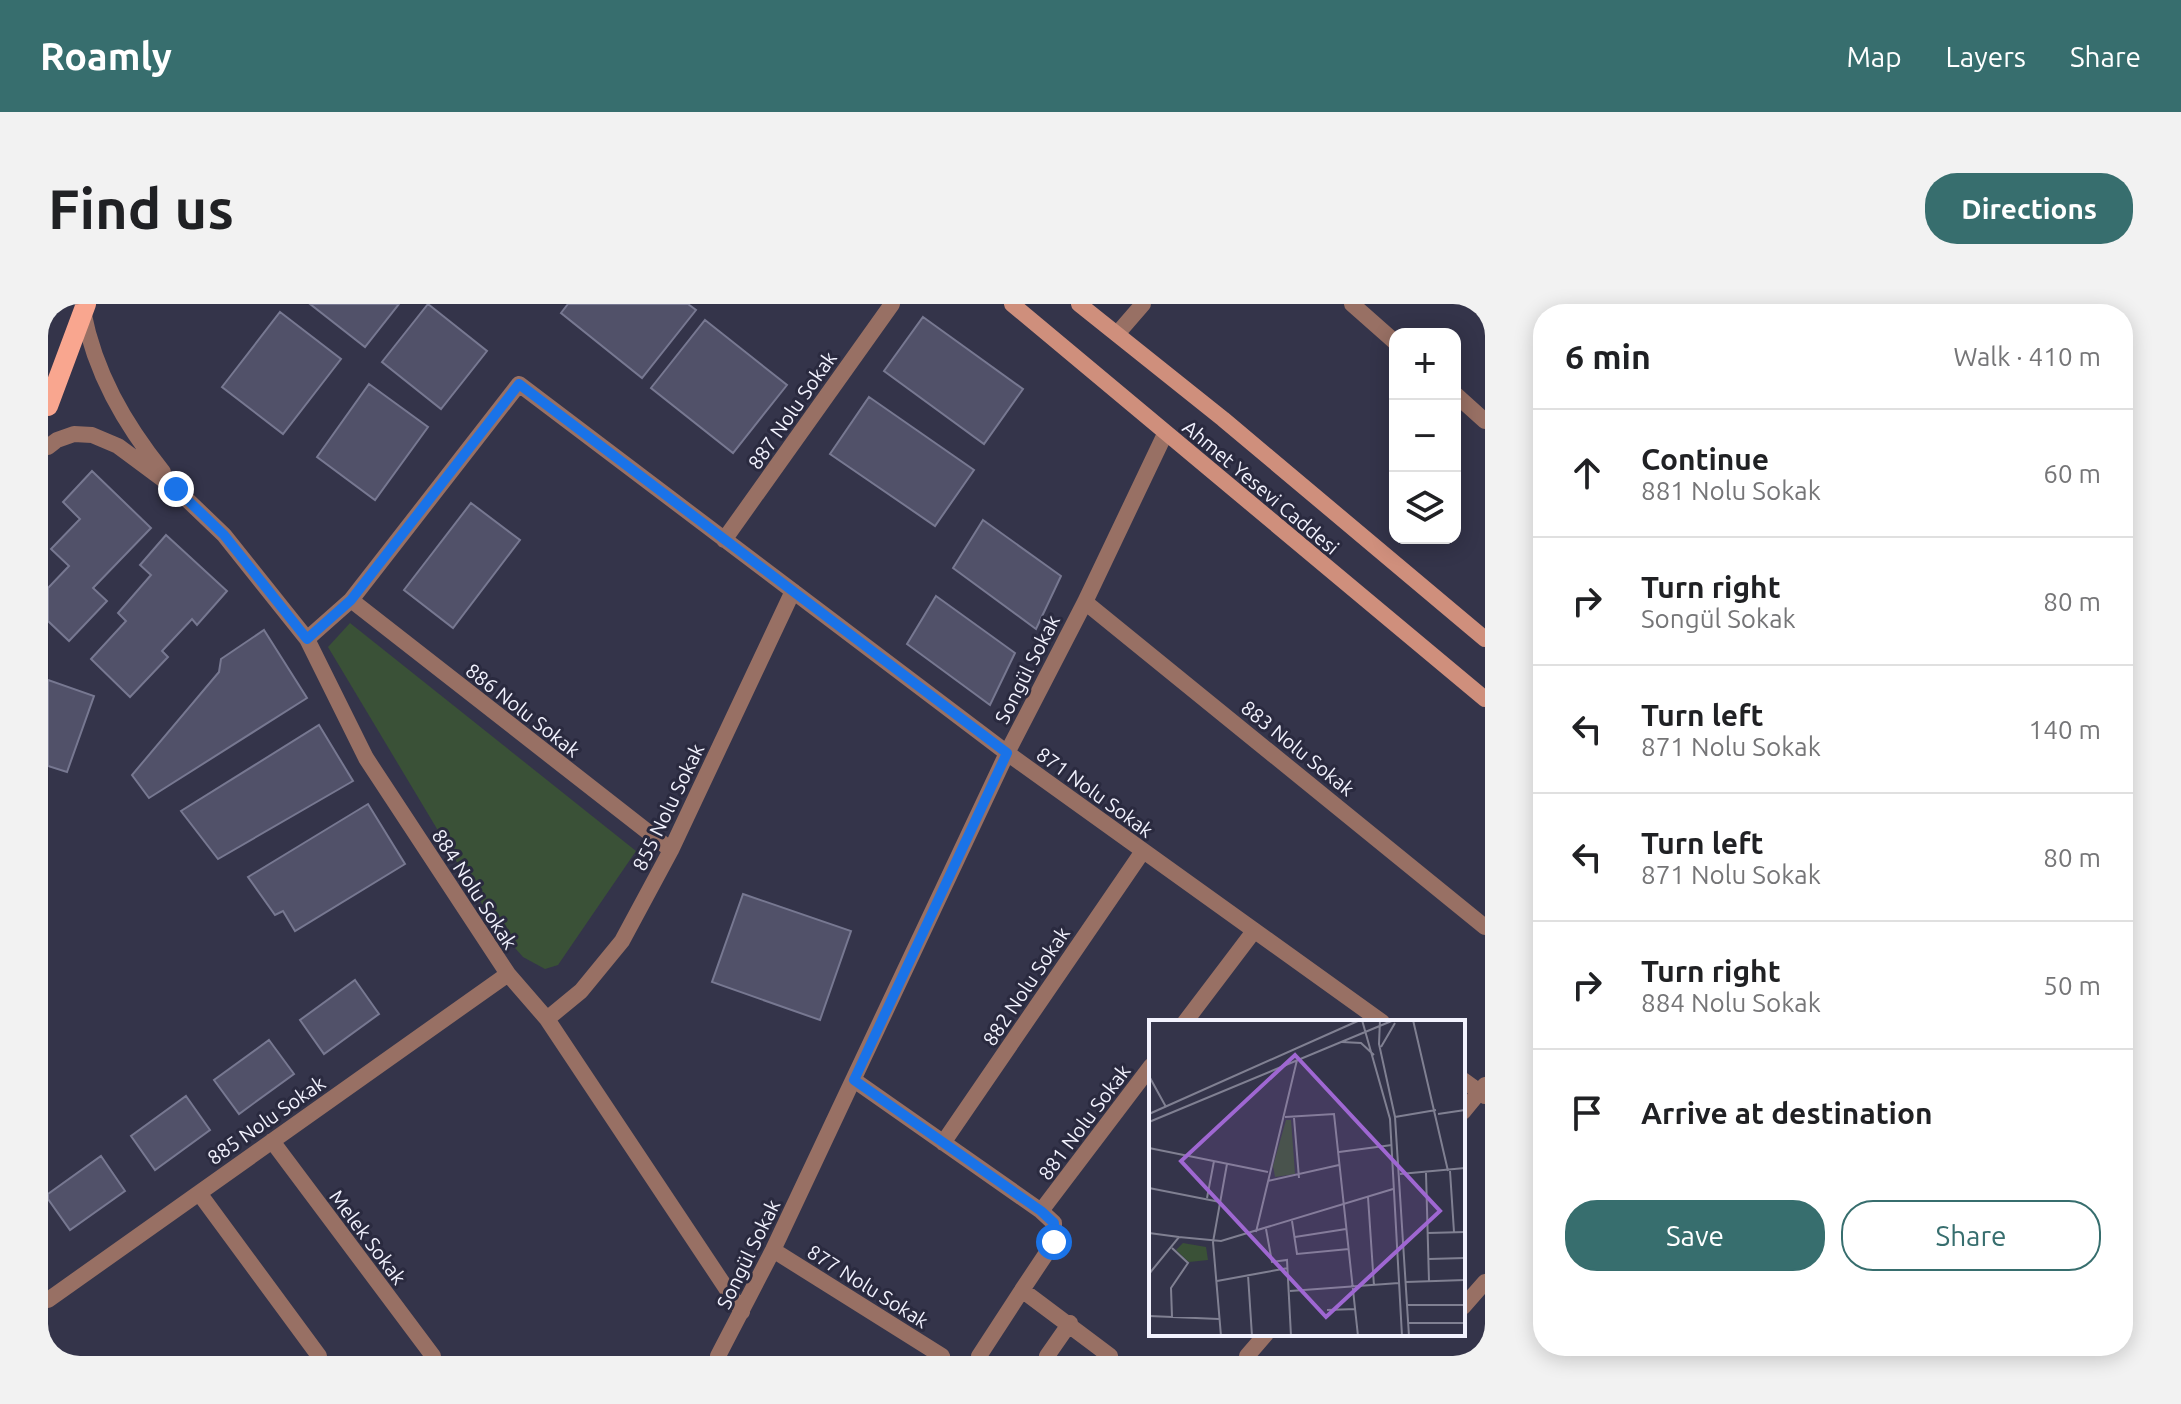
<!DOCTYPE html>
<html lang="en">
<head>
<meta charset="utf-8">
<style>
  :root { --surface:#fff; --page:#f2f2f2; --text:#202124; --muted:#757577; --line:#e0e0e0; --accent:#376e6e }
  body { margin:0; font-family:Ubuntu,sans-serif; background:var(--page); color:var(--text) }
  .controls { position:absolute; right:24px; top:24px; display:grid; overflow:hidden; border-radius:16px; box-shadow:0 4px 20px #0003 }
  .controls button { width:72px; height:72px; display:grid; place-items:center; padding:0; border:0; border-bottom:2px solid var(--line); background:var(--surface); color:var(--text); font:40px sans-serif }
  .stop { position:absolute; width:24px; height:24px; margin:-18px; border:6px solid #1a73e8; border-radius:50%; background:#fff }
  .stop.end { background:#1a73e8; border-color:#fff; box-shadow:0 2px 8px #0008 }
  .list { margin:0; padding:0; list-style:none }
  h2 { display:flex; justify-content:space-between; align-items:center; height:104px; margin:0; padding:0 32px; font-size:34px }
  h2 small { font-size:26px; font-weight:400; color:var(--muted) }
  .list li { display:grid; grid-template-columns:52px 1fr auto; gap:24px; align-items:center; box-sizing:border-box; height:128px; padding:0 32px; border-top:2px solid var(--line) }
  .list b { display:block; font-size:30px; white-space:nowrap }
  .list p { margin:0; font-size:26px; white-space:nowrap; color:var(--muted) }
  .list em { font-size:26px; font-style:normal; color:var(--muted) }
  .actions { display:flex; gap:16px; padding:24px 32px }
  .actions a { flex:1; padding:18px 0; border:2px solid var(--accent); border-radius:32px; text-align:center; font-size:28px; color:var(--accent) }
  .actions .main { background:var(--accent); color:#fff }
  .icon { flex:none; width:44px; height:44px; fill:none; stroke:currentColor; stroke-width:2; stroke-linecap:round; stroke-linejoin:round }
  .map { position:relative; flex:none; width:1437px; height:1052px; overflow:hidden; border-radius:32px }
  header { display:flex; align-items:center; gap:48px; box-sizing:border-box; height:112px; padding:0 40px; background:var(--accent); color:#fff }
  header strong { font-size:38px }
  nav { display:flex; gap:44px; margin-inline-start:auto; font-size:28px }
  .intro { display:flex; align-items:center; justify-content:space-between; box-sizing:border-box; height:192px; padding:0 48px }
  h1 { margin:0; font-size:56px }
  .button { padding:20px 36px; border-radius:32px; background:var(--accent); color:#fff; font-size:28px; font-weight:700 }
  main { display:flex; gap:48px; padding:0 48px }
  aside { flex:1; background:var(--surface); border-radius:32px; box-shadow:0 4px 20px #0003 }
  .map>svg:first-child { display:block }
</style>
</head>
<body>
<header>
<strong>Roamly</strong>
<nav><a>Map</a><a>Layers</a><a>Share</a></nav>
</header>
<div class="intro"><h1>Find us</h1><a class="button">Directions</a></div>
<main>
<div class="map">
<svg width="1437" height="1052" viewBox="0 0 1437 1052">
  <rect width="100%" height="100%" fill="#34344a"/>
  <path fill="#3a5137" d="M302,319L588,547L510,661L497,665L475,653L446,620L280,343Z"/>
  <path fill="#515169" stroke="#777891" stroke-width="2" d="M262,0H351L317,43Z
    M380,0L439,47L393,105L334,58Z
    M520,0H640L648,6L594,74L513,9Z
    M232,8L293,55L235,130L174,83Z
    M875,13L975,85L936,140L836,67Z
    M657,16L739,81L685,149L603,84Z
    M321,80L380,123L327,196L269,153Z
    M821,93L926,166L887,222L782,150Z
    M44,167L103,224L45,284L59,297L21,337L0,317V284L21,262L3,245L32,215L15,198Z
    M423,199L472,236L405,324L356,286Z
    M935,216L1013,272L988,325L905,264Z
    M118,231L179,287L149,321L144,315L114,347L120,353L82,393L43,355L78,317L70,309L103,271L92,261Z
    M888,292L967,349L942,401L859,340Z
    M216,326L259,394L101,494L84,471L171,368L173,355Z
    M0,376L46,392L19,468L0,462Z
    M271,421L305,477L170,555L133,507Z
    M320,500L357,560L247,627L235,607L227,611L200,573Z
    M695,590L803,627L772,716L664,678Z
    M307,676L331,710L276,750L252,716Z
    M221,736L246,770L191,810L166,776Z
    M138,792L162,826L107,866L83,832Z
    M53,852L77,887L22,926L0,895V890Z"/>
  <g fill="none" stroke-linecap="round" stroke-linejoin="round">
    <path stroke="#987064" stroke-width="16" d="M1304,0L1347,38
      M35,7C47,69 76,119 115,168
      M1069,30L1095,0
      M1407,90L1437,117
      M0,143L9,136L26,130L44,131L70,142L128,185L176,231L259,335L318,454L460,670L499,715L694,1008
      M676,236L844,0
      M303,296L623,546
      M1037,298L1437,623
      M259,335L303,296L471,80L959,449L1334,718
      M499,715L533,687L574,637L623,546L745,287
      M1137,718L1206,627
      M806,776L993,907L1103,762
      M1415,776L1437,792
      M1415,808L1437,781
      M224,837L385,1052
      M895,839L1095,547
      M151,889L271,1052
      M725,946L894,1052
      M974,986L1006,938V919L993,907
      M0,996L460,670
      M1415,1003L1437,978
      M670,1052L725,946L959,449L1037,298L1117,130
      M931,1052L974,986L1062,1052
      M999,1052L1022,1019
      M1199,1052L1218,1030"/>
    <path stroke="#cf8f7c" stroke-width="16" d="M964,0L1437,395
      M1031,0L1175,115L1437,335"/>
    <path stroke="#f9a68f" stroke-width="20" d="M0,102L38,0"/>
  </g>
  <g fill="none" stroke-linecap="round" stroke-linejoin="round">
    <path stroke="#1a73e8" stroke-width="10" d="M128,185L176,231L259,335L303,296L471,80L959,449L806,776L993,907L1006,919V938"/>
  </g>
  <g text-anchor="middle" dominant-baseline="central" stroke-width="6" stroke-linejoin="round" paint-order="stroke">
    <g font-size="20" fill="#f2f2fe" stroke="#2a2a3f">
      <text transform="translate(744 106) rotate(-55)">887 Nolu Sokak</text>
      <text transform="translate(1213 183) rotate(40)">Ahmet Yesevi Caddesi</text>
      <text transform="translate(979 365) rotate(-63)">Songül Sokak</text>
      <text transform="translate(475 406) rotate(38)">886 Nolu Sokak</text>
      <text transform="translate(1250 444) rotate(39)">883 Nolu Sokak</text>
      <text transform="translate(1047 488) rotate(36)">871 Nolu Sokak</text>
      <text transform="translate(620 503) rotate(-64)">855 Nolu Sokak</text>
      <text transform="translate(427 585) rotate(57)">884 Nolu Sokak</text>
      <text transform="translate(978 682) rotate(-56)">882 Nolu Sokak</text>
      <text transform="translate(218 816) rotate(-35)">885 Nolu Sokak</text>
      <text transform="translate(1036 818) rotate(-53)">881 Nolu Sokak</text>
      <text transform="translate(320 933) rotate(53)">Melek Sokak</text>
      <text transform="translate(700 950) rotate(-64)">Songül Sokak</text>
      <text transform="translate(820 982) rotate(32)">877 Nolu Sokak</text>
    </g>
  </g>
  <g transform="translate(1101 716)">
    <rect width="316" height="316" fill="#34344a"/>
    <path d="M137,100H142L146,154L126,157L124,146ZM34,223L57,227L59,240L40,242L27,230Z" fill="#3a5137"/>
    <path fill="none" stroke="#808092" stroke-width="2" d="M213,0L241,99L253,316M231,0L230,24L246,97L260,316M264,0L299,151M193,22L212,23L225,35M232,27L246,3M0,56L17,87M0,94L211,0M289,94L316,90M136,97L185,94L209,316M246,97L287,90M145,98L150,158M0,102L245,0M0,128L119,152M190,132L243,125M301,151L305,212M277,153L280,261M251,154L316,148M119,161L190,145M0,168L71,182M219,177L225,266M58,178L65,141M143,201L148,234L200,229M117,209L123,242L138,240L142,316M107,212L148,40M0,213L30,217M279,213L316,212M146,217L197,209M23,228L39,243L22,268L23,297M280,239L316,238M0,254L30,217L72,221L244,169M99,255L103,316M68,261L139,248M257,262L316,260M141,271L250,263M258,285H316M178,290L207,289M0,296L70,299M259,303H316M72,316L64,222L78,144"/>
    <path fill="#9f67d2" fill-opacity="0.15" stroke="#9f67d2" stroke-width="4" d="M146,35L291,191L177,297L32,141Z"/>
    <rect width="316" height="316" fill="none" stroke="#f2f2fe" stroke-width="4"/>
  </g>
</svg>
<div class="controls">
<button>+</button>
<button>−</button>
<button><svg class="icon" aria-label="layers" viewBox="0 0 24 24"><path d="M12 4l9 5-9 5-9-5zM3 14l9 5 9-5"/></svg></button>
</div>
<div class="stop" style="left:1006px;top:938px"></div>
<div class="stop end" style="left:128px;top:185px"></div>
</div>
<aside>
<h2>6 min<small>Walk · 410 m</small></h2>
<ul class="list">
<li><svg class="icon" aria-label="ahead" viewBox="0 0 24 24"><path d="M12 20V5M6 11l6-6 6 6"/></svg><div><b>Continue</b><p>881 Nolu Sokak</p></div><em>60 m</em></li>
<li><svg class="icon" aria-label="right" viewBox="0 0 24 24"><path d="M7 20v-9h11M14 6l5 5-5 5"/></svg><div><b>Turn right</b><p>Songül Sokak</p></div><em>80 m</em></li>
<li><svg class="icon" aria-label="left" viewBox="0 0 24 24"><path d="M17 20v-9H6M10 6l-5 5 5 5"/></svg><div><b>Turn left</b><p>871 Nolu Sokak</p></div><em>140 m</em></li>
<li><svg class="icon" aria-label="left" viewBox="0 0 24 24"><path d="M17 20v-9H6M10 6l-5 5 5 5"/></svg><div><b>Turn left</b><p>871 Nolu Sokak</p></div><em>80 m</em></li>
<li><svg class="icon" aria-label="right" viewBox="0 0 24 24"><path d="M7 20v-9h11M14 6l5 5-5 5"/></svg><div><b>Turn right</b><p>884 Nolu Sokak</p></div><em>50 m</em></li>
<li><svg class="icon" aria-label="arrive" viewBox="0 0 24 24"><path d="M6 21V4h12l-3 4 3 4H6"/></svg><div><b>Arrive at destination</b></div></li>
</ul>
<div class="actions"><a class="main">Save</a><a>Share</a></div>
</aside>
</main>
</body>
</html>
